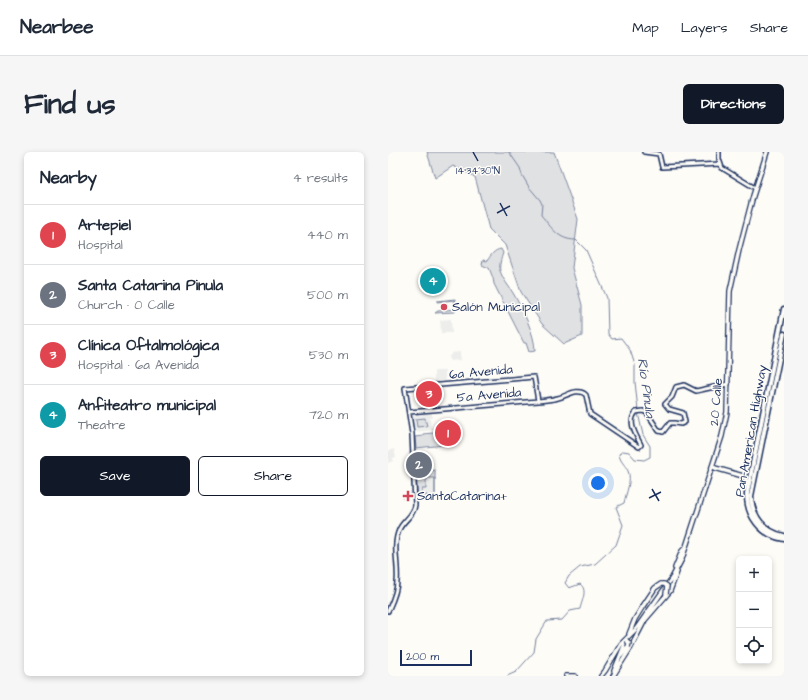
<!DOCTYPE html>
<html lang="en">
<head>
<meta charset="utf-8">
<style>
  :root { --surface:#fff; --page:#f6f6f7; --text:#1f2937; --muted:#747a83; --line:#e0e1e3; --accent:#111827 }
  body { margin:0; font-family:"Architects Daughter",sans-serif; background:var(--page); color:var(--text) }
  .controls { position:absolute; right:12px; bottom:12px; display:grid; overflow:hidden; border-radius:6px; box-shadow:0 2px 6px #0003 }
  .controls button { width:36px; height:36px; display:grid; place-items:center; padding:0; border:0; border-bottom:1px solid var(--line); background:var(--surface); color:var(--text); font:20px sans-serif }
  .scale { position:absolute; left:12px; bottom:10px; width:72px; box-sizing:border-box; padding-left:4px; border:2px solid #1b2f5e; border-top:0; font-size:11px; line-height:14px; white-space:nowrap; color:#1b2f5e; -webkit-text-stroke:3px #fdfcf7; paint-order:stroke }
  .you { position:absolute; left:210px; top:331px; width:14px; height:14px; margin:-10px; border:3px solid #fff; border-radius:50%; background:#1a73e8; box-shadow:0 0 0 6px #1a73e833 }
  .badge { display:grid; place-items:center; width:26px; height:26px; border-radius:50%; background:var(--accent); color:#fff; font-size:13px; font-weight:700 }
  .pin { position:absolute; translate:-50% -50%; border:2px solid #fff; box-shadow:0 1px 4px #0006 }
  .list { margin:0; padding:0; list-style:none }
  h2 { display:flex; justify-content:space-between; align-items:center; height:52px; margin:0; padding:0 16px; font-size:17px }
  h2 small { font-size:13px; font-weight:400; color:var(--muted) }
  .list li { display:grid; grid-template-columns:26px 1fr auto; gap:12px; align-items:center; box-sizing:border-box; height:60px; padding:0 16px; border-top:1px solid var(--line) }
  .list b { display:block; font-size:15px; white-space:nowrap }
  .list p { margin:0; font-size:13px; white-space:nowrap; color:var(--muted) }
  .list em { font-size:13px; font-style:normal; color:var(--muted) }
  .actions { display:flex; gap:8px; padding:12px 16px }
  .actions a { flex:1; padding:9px 0; border:1px solid var(--accent); border-radius:6px; text-align:center; font-size:14px; color:var(--accent) }
  .actions .main { background:var(--accent); color:#fff }
  .icon { flex:none; width:22px; height:22px; fill:none; stroke:currentColor; stroke-width:2; stroke-linecap:round; stroke-linejoin:round }
  .map { position:relative; flex:none; width:396px; height:524px; overflow:hidden; border-radius:6px }
  header { display:flex; align-items:center; gap:24px; box-sizing:border-box; height:56px; padding:0 20px; background:var(--surface); border-bottom:1px solid var(--line) }
  header strong { font-size:19px }
  nav { display:flex; gap:22px; margin-inline-start:auto; font-size:14px }
  .intro { display:flex; align-items:center; justify-content:space-between; box-sizing:border-box; height:96px; padding:0 24px }
  h1 { margin:0; font-size:28px }
  .button { padding:10px 18px; border-radius:6px; background:var(--accent); color:#fff; font-size:14px; font-weight:700 }
  main { display:flex; gap:24px; padding:0 24px }
  aside { flex:1; background:var(--surface); border-radius:6px; box-shadow:0 2px 6px #0003 }
  .map>svg:first-child { display:block }
</style>
</head>
<body>
<header>
<strong>Nearbee</strong>
<nav><a>Map</a><a>Layers</a><a>Share</a></nav>
</header>
<div class="intro"><h1>Find us</h1><a class="button">Directions</a></div>
<main>
<aside>
<h2>Nearby<small>4 results</small></h2>
<ul class="list">
<li><span class="badge" style="background:#e0444e">1</span><div><b>Artepiel</b><p>Hospital</p></div><em>440 m</em></li>
<li><span class="badge" style="background:#6b7280">2</span><div><b>Santa Catarina Pinula</b><p>Church · 0 Calle</p></div><em>500 m</em></li>
<li><span class="badge" style="background:#e0444e">3</span><div><b>Clínica Oftalmológica</b><p>Hospital · 6a Avenida</p></div><em>530 m</em></li>
<li><span class="badge" style="background:#0f9aa8">4</span><div><b>Anfiteatro municipal</b><p>Theatre</p></div><em>720 m</em></li>
</ul>
<div class="actions"><a class="main">Save</a><a>Share</a></div>
</aside>
<div class="map">
<svg width="396" height="524" viewBox="0 0 396 524">
  <rect width="100%" height="100%" fill="#fdfcf7"/>
  <filter id="ink" filterUnits="userSpaceOnUse"><feTurbulence type="fractalNoise" baseFrequency=".025" numOctaves="2"/><feDisplacementMap in="SourceGraphic" scale="8" xChannelSelector="R" yChannelSelector="G"/><feConvolveMatrix kernelMatrix="1 2 1 2 8 2 1 2 1" color-interpolation-filters="sRGB"/></filter>
  <g filter="url(#ink)">
    <path fill="#edeeec" d="M63,167L64,181H53L52,168Z
      M72,200L73,208L62,209L61,204L63,203V201Z
      M46,219H57V231L46,232Z
      M44,261V265L42,266L43,275H45L46,278L26,280L23,264Z
      M6,297L8,305L5,306V309L0,311V299Z
      M39,325H47V342L44,345L39,346L34,343V337H37Z
      M25,339V346H21L20,348H14V342H20V340Z"/>
    <path fill="#e0e1e3" stroke="#7e88a0" d="M39,0H166L190,67L184,116L194,153V184L176,192L154,172L133,140L117,93L101,77L87,25L65,14L47,26Z
      M113,97L115,101C113,107 111,113 112,119C115,128 121,134 125,141C134,156 147,182 147,199L141,200L138,191H136L106,132L105,126L101,116L94,113L95,108L99,109C103,103 106,98 113,97Z
      M67,147L70,156L67,157V160L47,161L50,159L67,157L66,148L49,150V149Z
      M37,266L39,274L29,275L28,267Z
      M55,280L56,293L28,296L27,285L35,284V282Z
      M47,318V342V326H40L38,329V337H34V343H39V346L44,345L30,349L28,322Z"/>
    <g fill="none" stroke-linecap="round" stroke-linejoin="round">
      <path stroke="#76819c" stroke-width="1" d="M121,0L132,16L134,23L141,35L152,48L154,52L153,63C164,76 170,88 188,88L198,98L219,146L220,182L224,187L233,186L242,198L247,213V230L250,258
        M119,524L128,520L146,500L148,487L159,469L174,468L182,459L192,457C194,448 200,438 192,432L181,436L177,431L181,424L192,415L207,412L228,393L235,373L228,355L236,351C238,341 244,328 240,319C237,312 232,310 231,302L235,299L241,300L247,307L256,308L262,305V294L255,283L250,261"/>
      <path stroke="#d0d3d8" stroke-width="3.5" stroke-dasharray="3.5 2" stroke-linecap="butt" d="M243,481L249,472"/>
      <path stroke="#d0d3d8" stroke-width="4" stroke-dasharray="4 2" stroke-linecap="butt" d="M368,287L372,261"/>
      <g stroke="#1b2f5e" stroke-width="6">
        <path id="tertiary" d="M256,0L271,2L274,15L332,12
          M331,0V7L334,16L367,36
          M21,260L150,249C156,248 163,248 170,246C179,244 190,235 198,243L202,262L251,295L253,293C248,283 239,270 248,260L255,259L259,261L271,279L275,280L282,271H286L293,272L297,270L295,261L281,257L277,252L284,245L288,235L296,233L308,239L340,232
          M0,459C4,450 9,440 9,430C11,413 4,394 11,378C15,368 26,364 27,353L24,282L17,236L146,225L150,249"/>
      </g>
      <g stroke="#1b2f5e" stroke-width="6">
        <path id="secondary" d="M325,314L327,316L355,324L359,329V335
          M287,416L294,399L298,395
          M241,482L247,467L255,454
          M233,504L240,495
          M226,519L237,492
          M178,524H187
          M213,524L217,519L233,492L248,477L284,426L294,407L334,284L339,260L342,139L351,98L365,44L379,0
          M225,524L242,497L257,468L282,439L289,420"/>
      </g>
      <g stroke="#1b2f5e" stroke-width="7">
        <path id="trunk" d="M396,157L359,341C358,363 373,384 396,387
          M396,182L363,344C364,364 376,380 396,384"/>
      </g>
      <use href="#tertiary" stroke="#fdfcf7" stroke-width="3"/>
      <use href="#secondary" stroke="#fdfcf7" stroke-width="3.5"/>
      <use href="#trunk" stroke="#fdfcf7" stroke-width="4"/>
      <g stroke="#1b2f5e" stroke-width="6" stroke-linecap="butt">
        <path id="secondary-bridge" d="M255,454L267,436L273,432H276L279,434L278,442
          M238,488L241,491L240,495"/>
      </g>
      <use href="#secondary-bridge" stroke="#fdfcf7" stroke-width="3.5"/>
    </g>
  </g>
  <path fill="none" stroke="#1b2f5e" stroke-width="1.5" d="M85,0L90,9M112,51L119,64M109,61L122,54M264,337L271,349M261,346L273,340"/>
  <g fill="#d1495b" stroke="#fdfcf7" stroke-width="1.5">
    <circle cx="56" cy="155" r="4"/>
    <path d="M18 338h4v4h4v4h-4v4h-4v-4h-4v-4h4z"/>
  </g>
  <g text-anchor="middle" dominant-baseline="central" stroke-width="3" stroke-linejoin="round" paint-order="stroke">
    <g font-size="13" fill="#1b2f5e" stroke="#fdfcf7" text-anchor="start">
      <text x="64" y="155">Salón Municipal</text>
      <text x="29" y="344">SantaCatarina+</text>
    </g>
    <g font-size="13" fill="#1b2f5e" stroke="#fdfcf7">
      <text transform="translate(93 220) rotate(-5)">6a Avenida</text>
      <text transform="translate(101 243) rotate(-5)">5a Avenida</text>
      <text transform="translate(328 250) rotate(-85)">20 Calle</text>
      <text transform="translate(363 279) rotate(-80)">Pan-American Highway</text>
    </g>
    <g font-size="14" font-style="italic" fill="#49587d" stroke="#fdfcf7">
      <text transform="translate(258 236) rotate(82)">Río Pinula</text>
    </g>
  </g>
  <g font-size="10" text-anchor="middle" fill="#1b2f5e" stroke="#fdfcf7" stroke-width="3" stroke-linejoin="round" paint-order="stroke">
    <text x="90" y="22">14°34'30"N</text>
  </g>
</svg>
<div class="controls">
<button>+</button>
<button>−</button>
<button><svg class="icon" aria-label="locate" viewBox="0 0 24 24"><circle cx="12" cy="12" r="6"/><path d="M12 2v4M12 18v4M2 12h4M18 12h4"/></svg></button>
</div>
<div class="scale">200 m</div>
<div class="you"></div>
<div class="pin badge" style="left:60px;top:281px;background:#e0444e">1</div>
<div class="pin badge" style="left:31px;top:313px;background:#6b7280">2</div>
<div class="pin badge" style="left:41px;top:242px;background:#e0444e">3</div>
<div class="pin badge" style="left:45px;top:129px;background:#0f9aa8">4</div>
</div>
</main>
</body>
</html>
